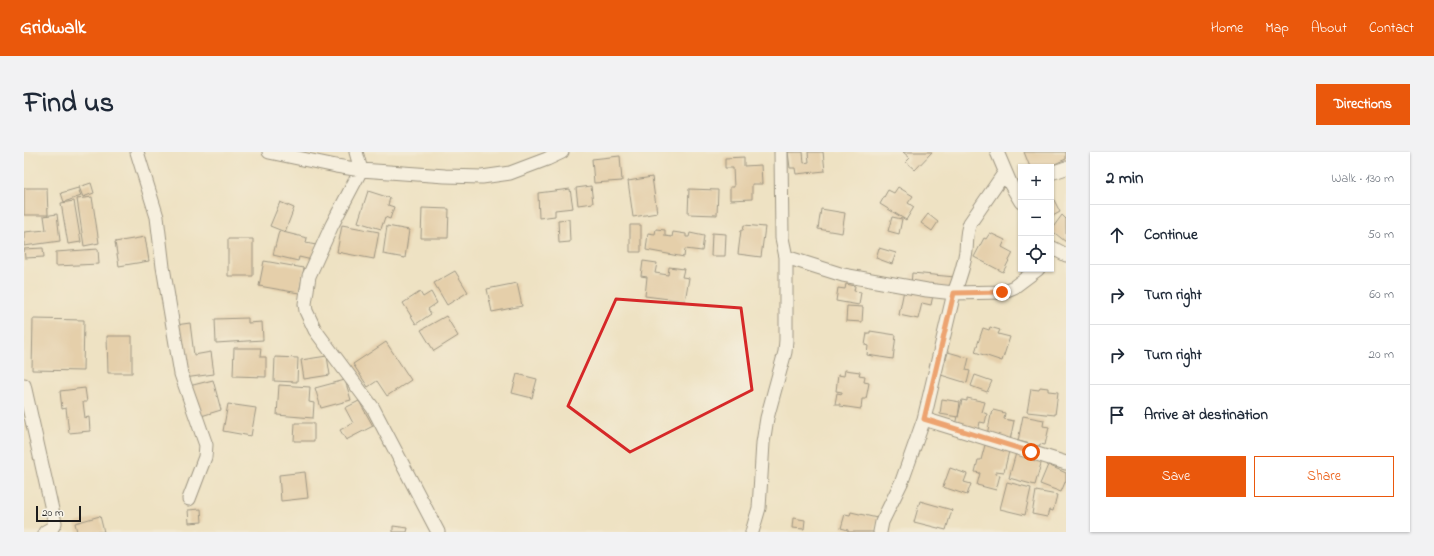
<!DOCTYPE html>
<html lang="en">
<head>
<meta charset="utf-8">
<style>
  :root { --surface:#fff; --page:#f2f2f3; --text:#1f2937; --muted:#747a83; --line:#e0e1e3; --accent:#ea580c }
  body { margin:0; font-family:"Indie Flower",sans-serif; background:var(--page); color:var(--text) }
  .controls { position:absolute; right:12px; top:12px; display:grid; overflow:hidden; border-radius:0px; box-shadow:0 1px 3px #0004 }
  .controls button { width:36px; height:36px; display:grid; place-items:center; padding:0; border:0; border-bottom:1px solid var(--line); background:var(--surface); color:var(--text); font:20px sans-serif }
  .scale { position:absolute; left:12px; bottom:10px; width:45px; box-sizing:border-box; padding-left:4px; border:2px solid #1c1c1c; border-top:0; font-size:11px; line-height:14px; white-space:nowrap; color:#1c1c1c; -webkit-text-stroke:3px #f7f3e8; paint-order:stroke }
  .stop { position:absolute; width:12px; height:12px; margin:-9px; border:3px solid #ea580c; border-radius:50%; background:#fff }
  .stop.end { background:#ea580c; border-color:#fff; box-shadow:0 1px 4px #0008 }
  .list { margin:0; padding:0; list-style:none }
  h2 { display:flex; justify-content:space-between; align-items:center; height:52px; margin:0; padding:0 16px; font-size:17px }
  h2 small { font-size:13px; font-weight:400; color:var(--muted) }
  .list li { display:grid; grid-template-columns:26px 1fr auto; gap:12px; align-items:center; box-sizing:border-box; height:60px; padding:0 16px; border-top:1px solid var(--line) }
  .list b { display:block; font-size:15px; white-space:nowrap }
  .list em { font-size:13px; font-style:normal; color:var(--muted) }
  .actions { display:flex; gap:8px; padding:12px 16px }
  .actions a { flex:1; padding:9px 0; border:1px solid var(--accent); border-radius:0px; text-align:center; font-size:14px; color:var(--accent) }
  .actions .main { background:var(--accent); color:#fff }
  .icon { flex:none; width:22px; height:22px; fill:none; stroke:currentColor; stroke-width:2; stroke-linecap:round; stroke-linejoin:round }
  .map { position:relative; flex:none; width:1042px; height:380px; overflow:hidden; border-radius:0px }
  header { display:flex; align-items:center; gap:24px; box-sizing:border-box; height:56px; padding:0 20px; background:var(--accent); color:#fff }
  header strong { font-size:19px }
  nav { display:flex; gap:22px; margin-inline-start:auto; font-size:14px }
  .intro { display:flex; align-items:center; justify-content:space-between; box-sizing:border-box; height:96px; padding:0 24px }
  h1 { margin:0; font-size:28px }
  .button { padding:10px 18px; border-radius:0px; background:var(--accent); color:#fff; font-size:14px; font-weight:700 }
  main { display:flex; gap:24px; padding:0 24px }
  aside { flex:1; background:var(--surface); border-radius:0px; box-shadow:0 1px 3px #0004 }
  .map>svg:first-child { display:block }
</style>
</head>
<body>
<header>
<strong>Gridwalk</strong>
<nav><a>Home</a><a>Map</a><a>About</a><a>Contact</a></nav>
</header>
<div class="intro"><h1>Find us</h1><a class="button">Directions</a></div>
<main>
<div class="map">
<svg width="1042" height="380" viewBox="0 0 1042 380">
  <rect width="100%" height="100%" fill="#f7f3e8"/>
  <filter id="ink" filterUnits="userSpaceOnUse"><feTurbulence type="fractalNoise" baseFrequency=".025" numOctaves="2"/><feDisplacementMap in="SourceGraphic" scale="8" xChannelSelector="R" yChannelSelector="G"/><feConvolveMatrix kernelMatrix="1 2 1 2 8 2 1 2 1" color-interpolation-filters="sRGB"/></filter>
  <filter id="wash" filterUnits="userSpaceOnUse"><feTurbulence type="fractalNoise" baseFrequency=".012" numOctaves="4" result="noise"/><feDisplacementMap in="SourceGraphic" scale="16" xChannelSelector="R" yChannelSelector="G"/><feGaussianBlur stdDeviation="0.9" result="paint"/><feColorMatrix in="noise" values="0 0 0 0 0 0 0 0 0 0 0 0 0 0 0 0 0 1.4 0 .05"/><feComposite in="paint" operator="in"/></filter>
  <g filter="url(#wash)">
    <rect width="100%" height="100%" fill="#eee2c3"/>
    <g id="blocks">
      <path fill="#d9b88d" d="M764,0H779L780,11L785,10L784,0H799L801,19L772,22L771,16H766Z
        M879,0H908L891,18L882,10L886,6Z
        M1000,0H1042V7L1024,15H1006Z
        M596,4L598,29L570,31L568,7Z
        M720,5V14L737,13L738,32H728V47L706,48V35H710L709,16H701V6Z
        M628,25L633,61L609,65L604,29Z
        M67,31L70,41L59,45L55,35Z
        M567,34L569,51L554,53L552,36Z
        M874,35L889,44L884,51L890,55L882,68L856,52L864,38L870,41Z
        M0,36H23L24,63H0Z
        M54,36L57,44L40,50L37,41Z
        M546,37L549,56L531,58V64L515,66L514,41Z
        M665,37L694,38L693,63L664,62Z
        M344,39L366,46L364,53L370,55L366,67L361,65L357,77L334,70Z
        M1027,42L1036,60L1027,65Z
        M68,45L75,91L60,94L53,47Z
        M50,49L57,90L44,92L37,51Z
        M256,50L270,56L261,80L246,74Z
        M398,56L425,57L424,86H397Z
        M797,57L821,61L818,81L794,77Z
        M33,62L36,89L0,94V80L22,78L20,64Z
        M904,62L914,70L908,79L897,71Z
        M1038,63L1042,67V90L1027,78Z
        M868,65L878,67L875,82L864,79Z
        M545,67L546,90L535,91L534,68Z
        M318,73L355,80L350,107L313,100Z
        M606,73H617V100H606Z
        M720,73L741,75L737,105L714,102L717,78H719Z
        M363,74L385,78L381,106L359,102Z
        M632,77L641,78V84L648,85L649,80L662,82V85H665L666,81L680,84L678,99L661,97L660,105L622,98L624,81L631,82Z
        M255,79L283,86L282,91L292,93L288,108L275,105L274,109L249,103Z
        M688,81L702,82L701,104H687Z
        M966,81L981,88L978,95L989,101L979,120L950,105L960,86L962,87Z
        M121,85L125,109L95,114L91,90Z
        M204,87H229V124H204Z
        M19,96L20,105L1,106L0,97Z
        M855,96L872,101L868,112L852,106Z
        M74,97L75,112L32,114V100Z
        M240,109L280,116L275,141L235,134Z
        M619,109L633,111L631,121L644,123L645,115L660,117L658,125L665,126L661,149L621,144L623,125L617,124Z
        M431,119L444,140L423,153L410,131Z
        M888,121L931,125L930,136L887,133Z
        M493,131L498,154L468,160L463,137Z
        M822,132L831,134L830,139L837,140L835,153L812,149L814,136L821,137Z
        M880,138L909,143L907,153L898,151L894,167L875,163Z
        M396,140L399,145L407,140L413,151L404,157L407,162L392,172L379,151Z
        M823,154L839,155L838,170L822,169Z
        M422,164L434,184L410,199L397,178Z
        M224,166V171L238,170L239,188L192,191L191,167Z
        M9,167L60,168L59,219L8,218Z
        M166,171L170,203L187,200L190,222L160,226L152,173Z
        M966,175L976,178L974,182L986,185L978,209L951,200L959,176L965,178Z
        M846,179L872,183L869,207L843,203L844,194L841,193L843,181H846Z
        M83,184H108V221H84Z
        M362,190L387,228L363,244L353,229L344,235L329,212Z
        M210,196H237L236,205H242V225L209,224Z
        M924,200L945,206L942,218L946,219L943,231L917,223L919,216H917L920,206L922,207Z
        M303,204L306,223L280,227L277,208Z
        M251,205L274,206L273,230L250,229Z
        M821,218L836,220L835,223L841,224L840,230L845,231L842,247H838L837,257L816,254V252H811L813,241L818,242V240L812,239L814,223L820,224Z
        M493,222L513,227L508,246L488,241Z
        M951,223L968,229L963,240L947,234Z
        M189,228L197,258L174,265L165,234Z
        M321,228L327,248L297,256L291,236Z
        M255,233L286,235L285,250L290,251L289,266L253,263Z
        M1016,235L1024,236V239L1034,240L1031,263L1003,260L1007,237L1015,238Z
        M61,236L63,250H59L61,266L65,265L66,279L45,281L42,256L38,257L36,239Z
        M943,246L961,250L958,260L963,262L961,271L956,270L954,279L932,273L938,248L943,249Z
        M918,247L936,250L934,265L916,262Z
        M335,249L349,274L322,288L316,278L329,271L321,256Z
        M204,252L232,256L227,284L199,279Z
        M969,258L981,261L980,267L990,269L986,288L963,283L967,263H968Z
        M999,264L1020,268L1019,274L1025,275L1021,293L1016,292L1015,294L994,289Z
        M271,271H290V289H270Z
        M961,293L985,299L980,320L972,319V322L976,323L972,338L953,333L956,321L951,320L954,308H957Z
        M992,301L1018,308L1011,333L985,326Z
        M1024,313L1042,321V328L1037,340L1016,332Z
        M926,316L943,322L940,330L947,332L943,343L919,335Z
        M281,320L284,346L257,349L255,323Z
        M983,330L1007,336L1001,363L976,357Z
        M1012,339L1033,343L1029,359L1025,358L1023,365L1008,362Z
        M896,349L928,358L922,378L890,370Z
        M177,357L178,370L165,371L164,358Z
        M827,360L853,366L850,380H824V378L817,376L821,362L826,363Z
        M76,364L80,380H53L51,371Z
        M769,366L781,368L780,377L768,376Z
        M369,374L384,376L383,380H369Z"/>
    </g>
  </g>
  <g filter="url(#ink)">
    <use href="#blocks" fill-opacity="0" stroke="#3c3a35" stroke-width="1"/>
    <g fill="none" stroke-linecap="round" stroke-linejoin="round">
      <g stroke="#3c3a35" stroke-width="15">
        <path id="street" d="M113,0L133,65L139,115L157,222L182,293L181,305L165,347
          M245,0L312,14L337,18L421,24L458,25L486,21L523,7L538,0
          M332,0L337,18L308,73L285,124L281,152L282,159L291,178L349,256L414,380
          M973,0L987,33L997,50
          M1027,21L1042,16
          M1027,95L1042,103
          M762,105L819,123L903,138L930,141L978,140L990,135L1014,117
          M0,233L31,371L28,376L21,380
          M900,267L1042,311
          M728,380L735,356L739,291L743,266L761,200L762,188V105L758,86L757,0
          M856,380L858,370L878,329L900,267L930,141C935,128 940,114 942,99C943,89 942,80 946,71L981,20"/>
      </g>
      <use href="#street" stroke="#fff" stroke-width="13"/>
    </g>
  </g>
  <g fill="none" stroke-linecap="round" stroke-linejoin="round" filter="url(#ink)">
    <path stroke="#ea580c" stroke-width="5" d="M978,140L930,141L900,267L1007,300"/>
  </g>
  <path d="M0 0H1042V380H0ZM592,147L717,156L728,238L606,300L544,254Z" fill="#eee2c3" fill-opacity=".55" fill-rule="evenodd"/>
  <path fill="none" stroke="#d62828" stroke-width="3" stroke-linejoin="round" d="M592,147L717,156L728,238L606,300L544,254Z"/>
</svg>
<div class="controls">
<button>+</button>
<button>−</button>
<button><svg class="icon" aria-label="locate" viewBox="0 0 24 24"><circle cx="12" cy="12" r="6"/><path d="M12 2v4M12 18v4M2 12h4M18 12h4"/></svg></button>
</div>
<div class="scale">20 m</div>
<div class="stop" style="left:1007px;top:300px"></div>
<div class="stop end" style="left:978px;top:140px"></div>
</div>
<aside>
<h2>2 min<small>Walk · 130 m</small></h2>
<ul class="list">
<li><svg class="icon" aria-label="ahead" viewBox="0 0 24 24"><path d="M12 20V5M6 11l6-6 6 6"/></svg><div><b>Continue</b></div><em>50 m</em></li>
<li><svg class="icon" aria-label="right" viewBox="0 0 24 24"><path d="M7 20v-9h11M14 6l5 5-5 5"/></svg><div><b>Turn right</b></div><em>60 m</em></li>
<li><svg class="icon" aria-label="right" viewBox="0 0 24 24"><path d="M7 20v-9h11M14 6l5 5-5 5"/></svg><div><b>Turn right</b></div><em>20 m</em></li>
<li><svg class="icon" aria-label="arrive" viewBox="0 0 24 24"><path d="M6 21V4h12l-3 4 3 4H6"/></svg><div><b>Arrive at destination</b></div></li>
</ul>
<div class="actions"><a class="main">Save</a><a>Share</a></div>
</aside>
</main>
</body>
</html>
